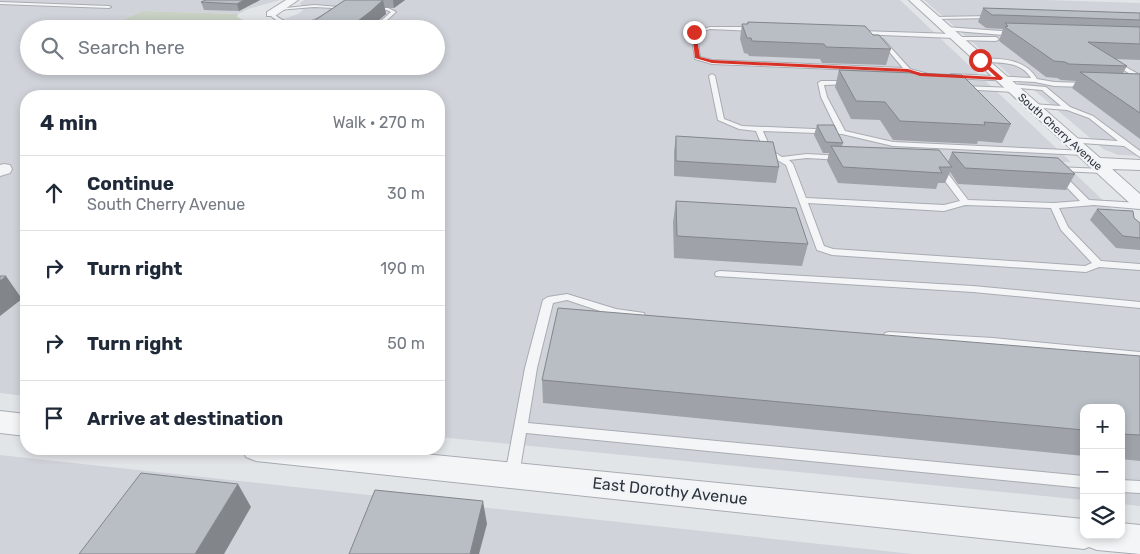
<!DOCTYPE html>
<html lang="en">
<head>
<meta charset="utf-8">
<style>
  :root { --surface:#fff; --page:#f6f6f7; --text:#1f2937; --muted:#747a83; --line:#e0e1e3 }
  body { margin:0; font-family:Rubik,sans-serif; background:var(--page); color:var(--text) }
  .controls { position:absolute; right:15px; bottom:15px; display:grid; overflow:hidden; border-radius:10px; box-shadow:0 2px 8px #0003 }
  .controls button { width:45px; height:45px; display:grid; place-items:center; padding:0; border:0; border-bottom:1px solid var(--line); background:var(--surface); color:var(--text); font:25px sans-serif }
  .stop { position:absolute; width:15px; height:15px; margin:-11px; border:4px solid #d93025; border-radius:50%; background:#fff }
  .stop.end { background:#d93025; border-color:#fff; box-shadow:0 1px 5px #0008 }
  .list { margin:0; padding:0; list-style:none }
  h2 { display:flex; justify-content:space-between; align-items:center; height:65px; margin:0; padding:0 20px; font-size:21px }
  h2 small { font-size:16px; font-weight:400; color:var(--muted) }
  .list li { display:grid; grid-template-columns:32px 1fr auto; gap:15px; align-items:center; box-sizing:border-box; height:75px; padding:0 20px; border-top:1px solid var(--line) }
  .list b { display:block; font-size:19px; white-space:nowrap }
  .list p { margin:0; font-size:16px; white-space:nowrap; color:var(--muted) }
  .list em { font-size:16px; font-style:normal; color:var(--muted) }
  .icon { flex:none; width:28px; height:28px; fill:none; stroke:currentColor; stroke-width:2; stroke-linecap:round; stroke-linejoin:round }
  .map { position:relative; flex:none; width:1140px; height:554px; overflow:hidden }
  .search { position:absolute; background:var(--surface); box-shadow:0 2px 8px #0003; left:20px; top:20px; width:425px; height:55px; display:flex; align-items:center; gap:12px; box-sizing:border-box; padding:0 18px; border-radius:28px; color:var(--muted); font-size:19px }
  .panel { position:absolute; background:var(--surface); box-shadow:0 2px 8px #0003; left:20px; top:90px; width:425px; height:365px; border-radius:20px }
  .map>svg:first-child { display:block }
</style>
</head>
<body>
<div class="map">
<svg width="1140" height="554" viewBox="0 0 1140 554">
  <rect width="100%" height="100%" fill="#e2e5e8"/>
  <path fill="#d0d4da" d="M0,0H280L248,9L238,14L143,11L102,29H29V66H436V29H243L255,22L280,20L298,14L303,10L300,3L304,0H900L1071,162H1063L1140,236V506L1121,504V408H1084V500L439,437V96H26V396L0,393Z
    M924,0H1047L1140,3V156L1118,155L1103,149L1028,85H1021Z
    M0,455L913,554H0Z"/>
  <path fill="#c8d1c4" d="M143,11L238,14L237,17L243,20L255,22L243,29H102Z"/>
  <g fill="none" stroke-linecap="round" stroke-linejoin="round">
    <g stroke="#a8acb2" stroke-width="2">
      <path id="service" d="M0,2L109,6L111,7L109,8L0,4Z
        M314,5L340,7C334,13 326,20 318,24C302,30 280,26 269,14L273,13C293,32 314,23 334,8L314,7L278,10L276,9Z
        M371,7L388,8L396,12L377,29H372L391,12L387,10L371,9Z
        M992,16L994,18L934,19L932,18L934,17Z
        M710,27H755L758,29L755,31L710,29L697,33L700,57L712,60L903,68L881,42L880,41L883,39L910,69L932,75L929,77L908,72L712,64L695,59L691,32Z
        M946,27L1015,32L1018,34L1015,36L944,30Z
        M860,31L954,34L957,36L954,38L858,34Z
        M957,37H996L999,39L996,41L955,40V38Z
        M980,58C1001,59 1025,58 1037,79L1054,82L1086,83L1089,85L1086,87L1054,86L1035,82L951,78L948,76L951,74L1031,78C1020,59 996,64 978,61L977,60Z
        M1124,66L1140,75V80L1122,69V67Z
        M712,74L715,76L724,119L742,126L837,130L821,97L818,83L821,81H849L851,82V84L824,85L827,97L845,131L893,142L1087,151V155H1084L893,146L842,134L763,131L771,150L782,157L807,154L842,156L846,158L842,160L807,158L789,160L793,164L806,198L944,205L960,201L936,169L940,167H943L968,200L1054,203L1080,201L1055,175L1056,173H1062L1089,200L1140,203V209L1094,205L1059,208L1068,227L1101,261L1140,264V270L1099,267L1086,272L832,255L817,250L786,165L765,153L756,131L739,129L718,120L709,76ZM808,203L944,211L965,205L1051,208L1061,230L1092,263L1085,266L833,249L824,246Z
        M1010,84L1046,87L1070,107L1093,116L1140,151V157L1124,146L1067,142V138H1070L1118,141L1089,118L1067,110L1030,107V105L1032,104L1061,106L1042,90L1008,87V85Z
        M963,86L1014,88L1017,90L1014,92L961,89V87Z
        M1055,167L1104,169L1108,171L1104,173L1058,171H1055Z
        M720,271L973,286L1140,302V308L973,292L716,276L715,274L716,272Z
        M567,294L616,309L644,313L645,316L640,320L615,316L567,300L553,303L537,368L528,423L1084,476V488L526,433L519,475L517,479L512,481L507,479L505,475L525,368L543,300L548,297Z
        M889,332L993,338L1140,352V360L993,346L885,339L883,336L885,333Z
        M1121,480L1140,481V493L1121,492Z"/>
    </g>
    <g stroke="#a8acb2" stroke-width="2">
      <path id="minor" d="M286,0H298L275,16H267V12Z
        M909,0H920L1100,158L1140,160V170L1112,169L1140,194V208L1134,207Z
        M4,164L10,165L12,169L10,173L0,176V165Z
        M0,411L26,414V436L0,433Z
        M242,449H374L1084,519V535H1121V523L1140,525V554L1097,550L1089,547L1084,549L256,461L246,457Z"/>
    </g>
    <use href="#service" fill="#f4f5f7" fill-rule="evenodd"/>
    <use href="#minor" fill="#f4f5f7" fill-rule="evenodd"/>
  </g>
  <path fill="#9fa3a9" d="M260,0L239,11L204,10L201,2Z
    M345,0H405L394,8H385L386,14L369,29H309L308,25Z
    M983,8L1140,13V60L1115,59L1127,66L1123,73L1140,74V139L1072,88L1076,81L1061,80L1057,78L1046,77L999,41L1003,29L986,28L978,22Z
    M748,22L873,35L891,49L886,65L822,63L820,59L749,56L748,54L744,53L740,39L742,24H747Z
    M839,70L1011,124L1002,143L978,141L977,144L893,140L880,120L851,119L835,87Z
    M817,125L843,143L842,146L948,162L952,152L1075,174L1066,190L958,184L950,172L945,183H938L936,189L838,183L827,161L829,153H823L814,135Z
    M676,136L779,167L776,183L674,176V152Z
    M676,201L808,244L802,266L674,258L673,222Z
    M1097,209L1134,218L1140,223V250L1116,248L1090,220Z
    M1140,356V461L1121,459V408H1084V456L543,403L542,380Z"/>
  <path fill="#82858a" d="M244,0H260L239,11L237,4Z
    M383,0L386,14L373,25L369,29H351L350,27Z
    M393,0H405L394,8Z
    M6,276L22,299L0,316V281Z
    M238,484L251,507L224,554H195Z
    M483,501L487,524L479,554H470Z"/>
  <path fill="#b9bec5" stroke="#82858a" d="M206,0H244L237,4L201,2Z
    M345,0H383L371,11L350,27L308,25Z
    M983,8L1140,13V20L1000,15H992Z
    M748,22L865,26L873,35H879L891,49L826,47L824,44L752,41L751,38H747L742,24H748Z
    M1005,23L1140,27V44L1088,42L1127,66L1069,64L1065,62L1054,61L1005,27L1008,26Z
    M839,70L962,75L1011,124L984,122L985,125L900,121L885,102L856,101Z
    M1080,72L1140,74V113Z
    M817,125H834L843,143L826,142Z
    M676,136L773,142L779,167L676,161Z
    M831,146L939,150L952,167H939L942,173L843,167Z
    M952,152L1058,158L1075,174L965,168Z
    M676,201L796,208L808,244L677,236Z
    M1097,209L1133,211L1134,218L1140,223V238L1123,236Z
    M0,276H6L0,281Z
    M558,308L1140,356V435L1121,434V408H1084V430L542,380Z
    M141,473L238,484L195,554H79Z
    M375,490L483,501L470,554H349Z"/>
  <path fill="#d93025" d="M694,31L696,32L700,57L712,60L908,69L921,73L996,77L979,61L980,58L1003,78L1001,80L920,76L908,72L712,63L695,58L692,32Z"/>
  <g text-anchor="middle" dominant-baseline="central" stroke-width="4.5" stroke-linejoin="round" paint-order="stroke">
    <g font-size="11" fill="#2c343e" stroke="#f1f3f6">
      <text transform="translate(1060 132) rotate(42)">South Cherry Avenue</text>
    </g>
    <g font-size="16" fill="#2c343e" stroke="#f1f3f6">
      <text transform="translate(670 491) rotate(6)">East Dorothy Avenue</text>
    </g>
  </g>
</svg>
<div class="controls">
<button>+</button>
<button>−</button>
<button><svg class="icon" aria-label="layers" viewBox="0 0 24 24"><path d="M12 4l9 5-9 5-9-5zM3 14l9 5 9-5"/></svg></button>
</div>
<div class="stop" style="left:980px;top:60px"></div>
<div class="stop end" style="left:694px;top:32px"></div>
<div class="search"><svg class="icon" aria-label="search" viewBox="0 0 24 24"><circle cx="10" cy="10" r="6"/><path d="M15 15l6 6"/></svg>Search here</div>
<section class="panel">
<h2>4 min<small>Walk · 270 m</small></h2>
<ul class="list">
<li><svg class="icon" aria-label="ahead" viewBox="0 0 24 24"><path d="M12 20V5M6 11l6-6 6 6"/></svg><div><b>Continue</b><p>South Cherry Avenue</p></div><em>30 m</em></li>
<li><svg class="icon" aria-label="right" viewBox="0 0 24 24"><path d="M7 20v-9h11M14 6l5 5-5 5"/></svg><div><b>Turn right</b></div><em>190 m</em></li>
<li><svg class="icon" aria-label="right" viewBox="0 0 24 24"><path d="M7 20v-9h11M14 6l5 5-5 5"/></svg><div><b>Turn right</b></div><em>50 m</em></li>
<li><svg class="icon" aria-label="arrive" viewBox="0 0 24 24"><path d="M6 21V4h12l-3 4 3 4H6"/></svg><div><b>Arrive at destination</b></div></li>
</ul>
</section>
</div>
</body>
</html>
